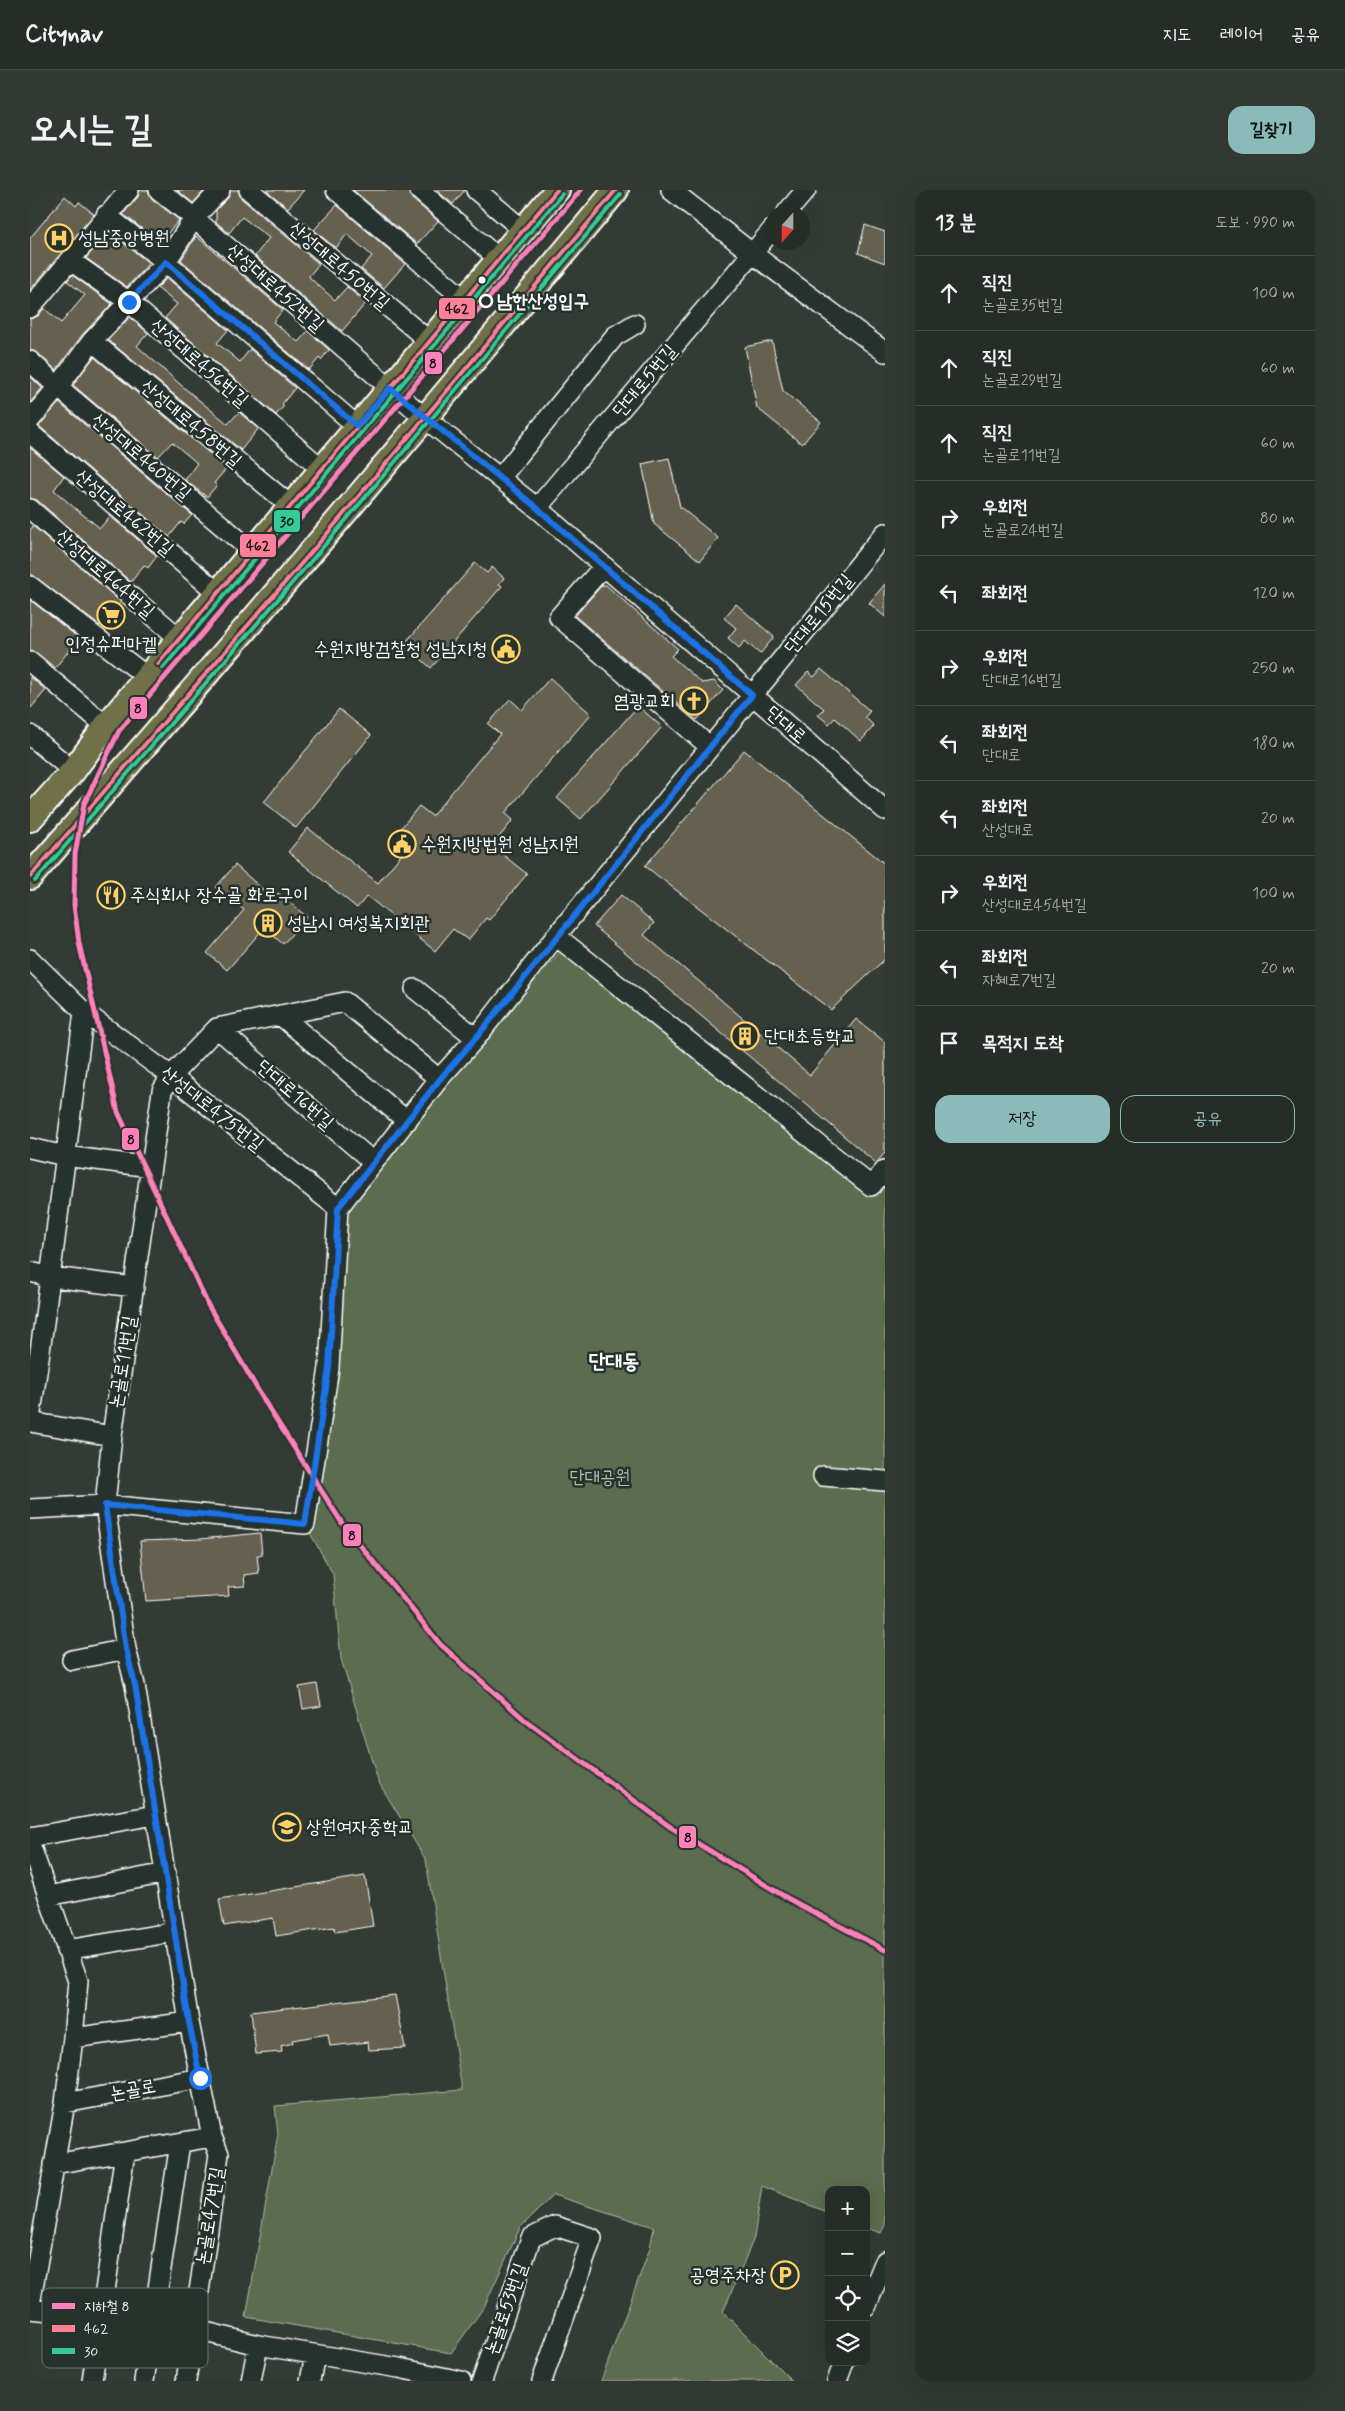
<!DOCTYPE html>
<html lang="ko">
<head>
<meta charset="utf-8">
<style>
  :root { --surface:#262d27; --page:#323933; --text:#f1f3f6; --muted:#a4a8a7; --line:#424944; --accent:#8bbbb9 }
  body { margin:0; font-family:Mynerve,"Poor Story",sans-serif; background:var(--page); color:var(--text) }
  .controls { position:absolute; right:15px; bottom:15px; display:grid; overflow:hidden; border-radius:10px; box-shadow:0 5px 20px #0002 }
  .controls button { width:45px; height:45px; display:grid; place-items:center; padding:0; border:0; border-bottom:1px solid var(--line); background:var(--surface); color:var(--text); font:25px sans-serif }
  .compass { position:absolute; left:735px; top:15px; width:45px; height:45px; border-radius:50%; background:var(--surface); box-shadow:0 5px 20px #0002; rotate:201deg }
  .stop { position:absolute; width:15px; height:15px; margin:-11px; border:4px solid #1a73e8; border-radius:50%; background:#fff }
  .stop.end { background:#1a73e8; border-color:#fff; box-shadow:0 1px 5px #0008 }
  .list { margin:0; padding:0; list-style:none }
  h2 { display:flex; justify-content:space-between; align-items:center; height:65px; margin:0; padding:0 20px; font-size:21px }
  h2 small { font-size:16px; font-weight:400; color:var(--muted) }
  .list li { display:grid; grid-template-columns:32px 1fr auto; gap:15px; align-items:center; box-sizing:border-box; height:75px; padding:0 20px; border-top:1px solid var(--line) }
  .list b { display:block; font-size:19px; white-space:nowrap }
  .list p { margin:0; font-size:16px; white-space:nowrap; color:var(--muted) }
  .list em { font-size:16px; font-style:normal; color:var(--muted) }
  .actions { display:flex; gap:10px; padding:15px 20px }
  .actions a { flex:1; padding:11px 0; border:1px solid var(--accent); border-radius:15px; text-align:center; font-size:18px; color:var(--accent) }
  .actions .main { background:var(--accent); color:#111 }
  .icon { flex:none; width:28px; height:28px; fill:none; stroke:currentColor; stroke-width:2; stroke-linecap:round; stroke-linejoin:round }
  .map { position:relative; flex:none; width:855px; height:2191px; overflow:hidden; border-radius:15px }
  header { display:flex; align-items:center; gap:30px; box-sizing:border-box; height:70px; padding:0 25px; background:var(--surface); border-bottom:1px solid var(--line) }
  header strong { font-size:24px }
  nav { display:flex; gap:28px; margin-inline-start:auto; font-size:18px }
  .intro { display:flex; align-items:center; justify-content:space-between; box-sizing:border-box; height:120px; padding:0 30px }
  h1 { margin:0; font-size:35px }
  .button { padding:12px 22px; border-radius:15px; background:var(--accent); color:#111; font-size:18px; font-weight:700 }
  main { display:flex; gap:30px; padding:0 30px }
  aside { flex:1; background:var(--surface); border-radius:15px; box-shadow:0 5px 20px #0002 }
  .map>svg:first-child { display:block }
</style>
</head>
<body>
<header>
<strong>Citynav</strong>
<nav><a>지도</a><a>레이어</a><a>공유</a></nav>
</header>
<div class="intro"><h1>오시는 길</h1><a class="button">길찾기</a></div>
<main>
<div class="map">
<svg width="855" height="2191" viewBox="0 0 855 2191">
  <rect width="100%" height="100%" fill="#333c34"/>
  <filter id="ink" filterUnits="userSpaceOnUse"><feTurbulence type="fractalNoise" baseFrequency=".02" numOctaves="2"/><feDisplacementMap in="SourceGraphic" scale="10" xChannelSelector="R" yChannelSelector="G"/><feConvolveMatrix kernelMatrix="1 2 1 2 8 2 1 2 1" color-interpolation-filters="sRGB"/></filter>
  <g filter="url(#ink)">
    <path fill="#5c6c4f" stroke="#aeb6a7" d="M532,760L841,1005L855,988V2035L851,2043L836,2038V2000H799V2023L732,1996L724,2048L693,2122L762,2191H571L620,2058L624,2037L523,2005L490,2038L454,2117L421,2163L216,2127L248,1944L245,1916L432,1900L396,1670L348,1591L311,1469L303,1384L275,1334L308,1018L369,941Z"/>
    <path fill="#66604f" stroke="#fff" d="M110,0H118L122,9L149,30L133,49H137L133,55L93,24L108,7Z
      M147,0H175L163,13Z
      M201,0H208L212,9L289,74L279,86L280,88L305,110L317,97L336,113L312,141L225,66L239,48L212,27L199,43L186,32V20L198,8Z
      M236,0H274L258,18Z
      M323,0H378L382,9L408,31L387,54Z
      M406,0H435L423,14Z
      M35,6L46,16L49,12L64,24L0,100V48Z
      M307,15L375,74L354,98L331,79L342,66L317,44L307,57H304L284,40Z
      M835,35L855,42V73L828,63Z
      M79,42L119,73L97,97L56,68Z
      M166,46L253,120L243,132L268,152L278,141L299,160L291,170L289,168L279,180L151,70Z
      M42,85L82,114L53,144L26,180L8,163L0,160V129L8,126L14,118L31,133L55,105L37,91Z
      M137,88L198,140L187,153L210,172L220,159L265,198L252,214L254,216L246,225L135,128L147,114L127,98Z
      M100,127L118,143L107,156L152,196L198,234L209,222L228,239L211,260L78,150Z
      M742,151L753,201L791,232L772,254L727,218L715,157Z
      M64,167L197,278L184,293L187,295L177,307L155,290L167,273L142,252L128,267L43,195Z
      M0,186L12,198L0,213Z
      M29,213L162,325L154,334L151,332L139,347L9,236Z
      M0,258L34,286L24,300L47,320L70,338L80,326L127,366L118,378L114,375L101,392L7,310L0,308Z
      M639,268L650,317L688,348L670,371L624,334L612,274Z
      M3,336L91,412L70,436L0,383V340Z
      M445,373L457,383L462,377L474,388L469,394L472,396L401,478L374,454Z
      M855,394V427L839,413Z
      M572,395H576L587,405L648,459L641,466L672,493L684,491L693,500L667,530L545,426Z
      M0,410L49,448L25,478L7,463L0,461Z
      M706,414L744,447L730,464L715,451L709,458L698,448L706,438L694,428Z
      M791,479L840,521L835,527L844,536L831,551L805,528L799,534L788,525L794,519L766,495L778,482L784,487Z
      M0,487L16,500L0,519Z
      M520,488L561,524L475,623L483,630L462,656L497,684L459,730L456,728L438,750L423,739L405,761L337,706L327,718L258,662L278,638L348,693L384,649L371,638L389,616L402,626L470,544L458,534L480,509L492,520Z
      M608,516L632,537L551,629L527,608Z
      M309,519L341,545L266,638L234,612Z
      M714,560L855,674V769L801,820L615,676Z
      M205,675L244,709L248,703L277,727L253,754L234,738L197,780L177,763L214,720L186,697Z
      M591,705L624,733L614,745L780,885L826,829L855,852V963L846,973L564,736Z
      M230,1343L232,1365H227L229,1383L214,1385L215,1396L198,1397L199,1406L116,1411L110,1351L171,1349Z
      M287,1494L291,1516L273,1519L269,1497Z
      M335,1686L343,1736L305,1742L304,1737L246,1746L243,1728L194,1736L189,1709Z
      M365,1805L375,1858L339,1860L338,1852L300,1856L298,1844L262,1850L263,1853L251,1856L252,1862L226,1864L221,1822Z"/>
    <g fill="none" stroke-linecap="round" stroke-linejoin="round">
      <g stroke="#fff" stroke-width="22">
        <path id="minor" d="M129,0L164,28L396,229L507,318L855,620
          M219,0L399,151
          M306,0L434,109
          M389,0L469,69
          M446,0L493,40
          M641,0L723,64L855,162
          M757,22L776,0
          M76,25L136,72L327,236
          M41,71L99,112L292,279
          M0,118L99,0
          M62,151L261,316
          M0,171L28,197L223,362
          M0,230L28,197L62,151L136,72L164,28L190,0
          M0,243L188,403
          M470,288L585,146L605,134
          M507,318L742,40
          M0,319L150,449
          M574,376L529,427L680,557
          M0,396L117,487
          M0,472L76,536
          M0,545L43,581
          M526,746L841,996L855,980
          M0,769L54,822L141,886L308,1018
          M385,799L446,848
          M250,825L377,931
          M187,838L343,972
          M0,958L35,966L121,977
          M308,1018L409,889L446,848L526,746L855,343
          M0,1082L22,1087L104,1097
          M0,1229C21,1094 36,958 54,822
          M0,1232L82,1246
          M793,1286L855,1291
          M0,1319L75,1315L275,1334L299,1178L308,1018
          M42,1470L96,1459
          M0,1647L125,1625
          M0,1654L48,1791L43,1848L35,1913L0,2115
          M18,1706L136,1683
          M36,1760L145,1742
          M43,1848L159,1832
          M35,1913L171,1888
          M24,1974L182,1947
          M836,2117L855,2071
          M0,2119L71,2126L163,2139L228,2155L369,2178L431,2191
          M62,2191L95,1962
          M114,2191L150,1953
          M156,2191L189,1964L182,1947L159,1832L105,1495L96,1459L75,1315L82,1246L132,901L141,886L187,838L315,812L409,889
          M221,2191L228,2155
          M280,2191L285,2165
          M452,2191L501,2048L525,2036L562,2048L512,2191
          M807,2191L814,2172"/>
      </g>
      <g stroke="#fff" stroke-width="28">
        <path id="major" d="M0,629L43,581L76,536L527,0
          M0,687C199,460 394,231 586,0"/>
      </g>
      <use href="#minor" stroke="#26332d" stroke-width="19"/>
      <use href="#major" stroke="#70704a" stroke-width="24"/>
      <g stroke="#26332d" stroke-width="8">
        <path id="bus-1" d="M128,474L527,0
          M0,687L296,345L586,0"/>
      </g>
      <g stroke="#26332d" stroke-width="8">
        <path id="bus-2" d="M133,478L532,4
          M5,691L300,349L591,4"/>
      </g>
      <use href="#bus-1" stroke="#ff8098" stroke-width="4"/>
      <use href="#bus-2" stroke="#3c9" stroke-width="4"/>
      <g stroke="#26332d" stroke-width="9">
        <path id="metro-1" d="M551,0L89,541L54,614L45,664L44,715L49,753L88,922L178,1115L235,1212L312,1333L410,1454L495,1530L639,1636L757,1708L855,1760"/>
      </g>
      <use href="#metro-1" stroke="#ff80ba" stroke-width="5"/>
    </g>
  </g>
  <g fill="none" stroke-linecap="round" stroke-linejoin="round" filter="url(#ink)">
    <path stroke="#1a73e8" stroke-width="6" d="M99,112L136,72L327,236L360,198L507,318L722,505L446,848L410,889L308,1018L299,1178L275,1334L75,1315L96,1459L105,1495L159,1832L170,1888"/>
  </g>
  <defs>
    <g id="hospital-ring" transform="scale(1.4375)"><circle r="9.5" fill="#26332d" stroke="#ffd166" stroke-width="1.5"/><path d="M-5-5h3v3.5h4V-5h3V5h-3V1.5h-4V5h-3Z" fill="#ffd166"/></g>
    <g id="supermarket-ring" transform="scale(1.4375)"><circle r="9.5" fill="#26332d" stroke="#ffd166" stroke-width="1.5"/><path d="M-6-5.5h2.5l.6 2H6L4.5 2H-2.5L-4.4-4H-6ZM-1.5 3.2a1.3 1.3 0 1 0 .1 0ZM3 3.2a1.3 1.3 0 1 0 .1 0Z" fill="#ffd166"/></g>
    <g id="civic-ring" transform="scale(1.4375)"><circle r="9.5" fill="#26332d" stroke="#ffd166" stroke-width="1.5"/><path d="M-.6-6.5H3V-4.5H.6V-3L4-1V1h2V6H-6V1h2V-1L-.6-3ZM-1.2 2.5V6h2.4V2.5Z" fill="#ffd166"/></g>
    <g id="church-ring" transform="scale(1.4375)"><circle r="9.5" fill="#26332d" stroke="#ffd166" stroke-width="1.5"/><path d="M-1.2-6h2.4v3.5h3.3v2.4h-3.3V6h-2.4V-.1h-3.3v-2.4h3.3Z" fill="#ffd166"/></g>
    <g id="restaurant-ring" transform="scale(1.4375)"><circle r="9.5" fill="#26332d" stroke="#ffd166" stroke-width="1.5"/><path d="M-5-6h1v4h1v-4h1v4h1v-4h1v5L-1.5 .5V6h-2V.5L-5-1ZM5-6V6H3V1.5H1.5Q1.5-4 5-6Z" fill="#ffd166"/></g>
    <g id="building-ring" transform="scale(1.4375)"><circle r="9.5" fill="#26332d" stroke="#ffd166" stroke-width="1.5"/><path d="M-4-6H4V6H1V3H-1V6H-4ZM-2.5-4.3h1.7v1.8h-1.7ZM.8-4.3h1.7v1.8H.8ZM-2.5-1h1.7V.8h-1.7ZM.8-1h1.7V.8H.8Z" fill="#ffd166"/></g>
    <g id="school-ring" transform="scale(1.4375)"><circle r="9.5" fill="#26332d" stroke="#ffd166" stroke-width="1.5"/><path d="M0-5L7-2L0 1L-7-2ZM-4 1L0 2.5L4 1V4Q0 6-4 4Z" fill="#ffd166"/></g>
    <g id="parking-ring" transform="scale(1.4375)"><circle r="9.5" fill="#26332d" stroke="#ffd166" stroke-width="1.5"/><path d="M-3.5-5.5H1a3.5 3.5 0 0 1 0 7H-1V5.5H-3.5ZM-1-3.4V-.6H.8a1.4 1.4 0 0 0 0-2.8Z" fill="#ffd166"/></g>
  </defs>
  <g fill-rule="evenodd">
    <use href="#hospital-ring" x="29" y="48"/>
    <use href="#supermarket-ring" x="81" y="425"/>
    <use href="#civic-ring" x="476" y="459"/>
    <use href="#church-ring" x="664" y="511"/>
    <use href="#civic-ring" x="372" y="654"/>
    <use href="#restaurant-ring" x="81" y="705"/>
    <use href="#building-ring" x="238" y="733"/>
    <use href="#building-ring" x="715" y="846"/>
    <use href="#school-ring" x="257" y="1637"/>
    <use href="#parking-ring" x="755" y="2085"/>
  </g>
  <circle fill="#fff" stroke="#26332d" stroke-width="2" cx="452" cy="90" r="4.5"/>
  <circle fill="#26332d" stroke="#fff" stroke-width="2.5" cx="456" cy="111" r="6"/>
  <g text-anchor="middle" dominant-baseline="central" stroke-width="5" stroke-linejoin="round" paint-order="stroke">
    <g font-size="19" fill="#fff" stroke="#26332d" text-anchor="start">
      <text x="48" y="48">성남중앙병원</text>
      <text x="81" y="454" text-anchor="middle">인정슈퍼마켙</text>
      <text x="457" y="459" text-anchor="end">수원지방검찰청 성남지청</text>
      <text x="645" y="511" text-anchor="end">염광교회</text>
      <text x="391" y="654">수원지방법원 성남지원</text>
      <text x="100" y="705">주식회사 장수골 화로구이</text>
      <text x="257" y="733">성남시 여성복지회관</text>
      <text x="734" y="846">단대초등학교</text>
      <text x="276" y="1637">상원여자중학교</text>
      <text x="736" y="2085" text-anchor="end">공영주차장</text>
    </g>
    <g font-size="19" fill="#fff" stroke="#26332d">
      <text transform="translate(309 76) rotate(40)">산성대로450번길</text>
      <text transform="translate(245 98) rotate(41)">산성대로452번길</text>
      <text transform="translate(169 173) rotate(41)">산성대로456번길</text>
      <text transform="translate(615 191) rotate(-50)">단대로5번길</text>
      <text transform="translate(161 234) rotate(40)">산성대로458번길</text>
      <text transform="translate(111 267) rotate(40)">산성대로460번길</text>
      <text transform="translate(94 323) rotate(40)">산성대로462번길</text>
      <text transform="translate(75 384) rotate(41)">산성대로464번길</text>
      <text transform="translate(789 424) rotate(-51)">단대로15번길</text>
      <text transform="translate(756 535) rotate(41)">단대로</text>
      <text transform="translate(265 905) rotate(41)">단대로16번길</text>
      <text transform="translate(182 919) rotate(38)">산성대로475번길</text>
      <text transform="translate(93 1172) rotate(-81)">논골로11번길</text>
      <text transform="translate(103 1900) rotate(-10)">논골로</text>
      <text transform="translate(180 2026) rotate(-81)">논골로47번길</text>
      <text transform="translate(476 2119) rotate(-71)">논골로53번길</text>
    </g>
    <g font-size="19" font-weight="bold" fill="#fff" stroke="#26332d" text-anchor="start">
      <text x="467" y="111">남한산성입구</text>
    </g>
    <g font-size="19" fill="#b6bdb0" stroke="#26332d">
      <text x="570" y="1287">단대공원</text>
    </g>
    <g font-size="21" font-weight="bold" fill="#fff" stroke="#26332d">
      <text x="584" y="1172">단대동</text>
    </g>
  </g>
  <rect x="12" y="2098" width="166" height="80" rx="8" fill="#26332d" stroke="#67706c" stroke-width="1"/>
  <rect x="22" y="2113" width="23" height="6" fill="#ff80ba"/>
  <rect x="22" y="2135" width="23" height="7" fill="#ff8098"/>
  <rect x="22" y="2158" width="23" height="6" fill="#3c9"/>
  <g font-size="14" fill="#fff">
    <text x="54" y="2121">지하철 8</text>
    <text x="54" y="2143">462</text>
    <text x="54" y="2166">30</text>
  </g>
  <g stroke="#26332d" stroke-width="2">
    <rect x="408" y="107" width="38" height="23" rx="5" fill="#ff8098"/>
    <rect x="394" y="161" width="19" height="24" rx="5" fill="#ff80ba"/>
    <rect x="243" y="319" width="28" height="24" rx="5" fill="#3c9"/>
    <rect x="209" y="343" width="38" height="25" rx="5" fill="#ff8098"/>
    <rect x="99" y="506" width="19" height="24" rx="5" fill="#ff80ba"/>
    <rect x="91" y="937" width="19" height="24" rx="5" fill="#ff80ba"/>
    <rect x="312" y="1333" width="20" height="24" rx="5" fill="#ff80ba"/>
    <rect x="648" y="1635" width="19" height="24" rx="5" fill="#ff80ba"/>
  </g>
  <g font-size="14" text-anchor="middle" font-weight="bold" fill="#111">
    <text x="427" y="123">462</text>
    <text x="403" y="178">8</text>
    <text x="257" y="336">30</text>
    <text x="228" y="360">462</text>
    <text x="108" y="523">8</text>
    <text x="101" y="954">8</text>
    <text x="322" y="1350">8</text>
    <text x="658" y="1652">8</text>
  </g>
</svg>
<div class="controls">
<button>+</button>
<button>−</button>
<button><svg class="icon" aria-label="locate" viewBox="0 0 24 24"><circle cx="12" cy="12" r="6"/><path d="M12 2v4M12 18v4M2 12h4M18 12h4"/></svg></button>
<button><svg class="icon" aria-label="layers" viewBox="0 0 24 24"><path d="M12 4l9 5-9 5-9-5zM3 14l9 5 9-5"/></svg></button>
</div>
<svg class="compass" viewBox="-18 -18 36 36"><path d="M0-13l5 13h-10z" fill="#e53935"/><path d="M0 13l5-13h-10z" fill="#a4a8a7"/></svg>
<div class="stop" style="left:170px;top:1888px"></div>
<div class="stop end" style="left:99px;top:112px"></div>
</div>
<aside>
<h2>13 분<small>도보 · 990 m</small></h2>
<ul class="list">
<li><svg class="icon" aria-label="ahead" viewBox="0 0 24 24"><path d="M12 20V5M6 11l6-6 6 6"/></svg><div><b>직진</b><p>논골로35번길</p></div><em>100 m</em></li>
<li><svg class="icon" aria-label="ahead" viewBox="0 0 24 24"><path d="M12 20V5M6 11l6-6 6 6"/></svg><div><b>직진</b><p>논골로29번길</p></div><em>60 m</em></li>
<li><svg class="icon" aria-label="ahead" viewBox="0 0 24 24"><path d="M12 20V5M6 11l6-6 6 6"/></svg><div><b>직진</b><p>논골로11번길</p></div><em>60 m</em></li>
<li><svg class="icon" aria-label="right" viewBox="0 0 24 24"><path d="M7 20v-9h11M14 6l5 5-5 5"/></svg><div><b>우회전</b><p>논골로24번길</p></div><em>80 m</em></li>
<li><svg class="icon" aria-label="left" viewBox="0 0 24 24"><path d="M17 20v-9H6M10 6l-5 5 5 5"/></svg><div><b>좌회전</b></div><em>120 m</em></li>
<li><svg class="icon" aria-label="right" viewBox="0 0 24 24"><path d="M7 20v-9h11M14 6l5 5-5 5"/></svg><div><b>우회전</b><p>단대로16번길</p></div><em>250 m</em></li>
<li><svg class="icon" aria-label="left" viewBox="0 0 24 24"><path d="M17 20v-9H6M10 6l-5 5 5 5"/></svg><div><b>좌회전</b><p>단대로</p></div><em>180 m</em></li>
<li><svg class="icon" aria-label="left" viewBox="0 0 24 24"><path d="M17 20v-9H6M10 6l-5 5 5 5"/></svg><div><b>좌회전</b><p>산성대로</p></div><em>20 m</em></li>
<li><svg class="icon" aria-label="right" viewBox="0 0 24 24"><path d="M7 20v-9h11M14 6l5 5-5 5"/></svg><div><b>우회전</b><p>산성대로454번길</p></div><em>100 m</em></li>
<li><svg class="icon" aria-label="left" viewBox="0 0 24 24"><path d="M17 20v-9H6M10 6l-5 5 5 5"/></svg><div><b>좌회전</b><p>자혜로7번길</p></div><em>20 m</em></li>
<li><svg class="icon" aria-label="arrive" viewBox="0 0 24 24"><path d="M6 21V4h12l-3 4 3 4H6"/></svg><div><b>목적지 도착</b></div></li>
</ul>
<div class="actions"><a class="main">저장</a><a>공유</a></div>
</aside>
</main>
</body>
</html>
